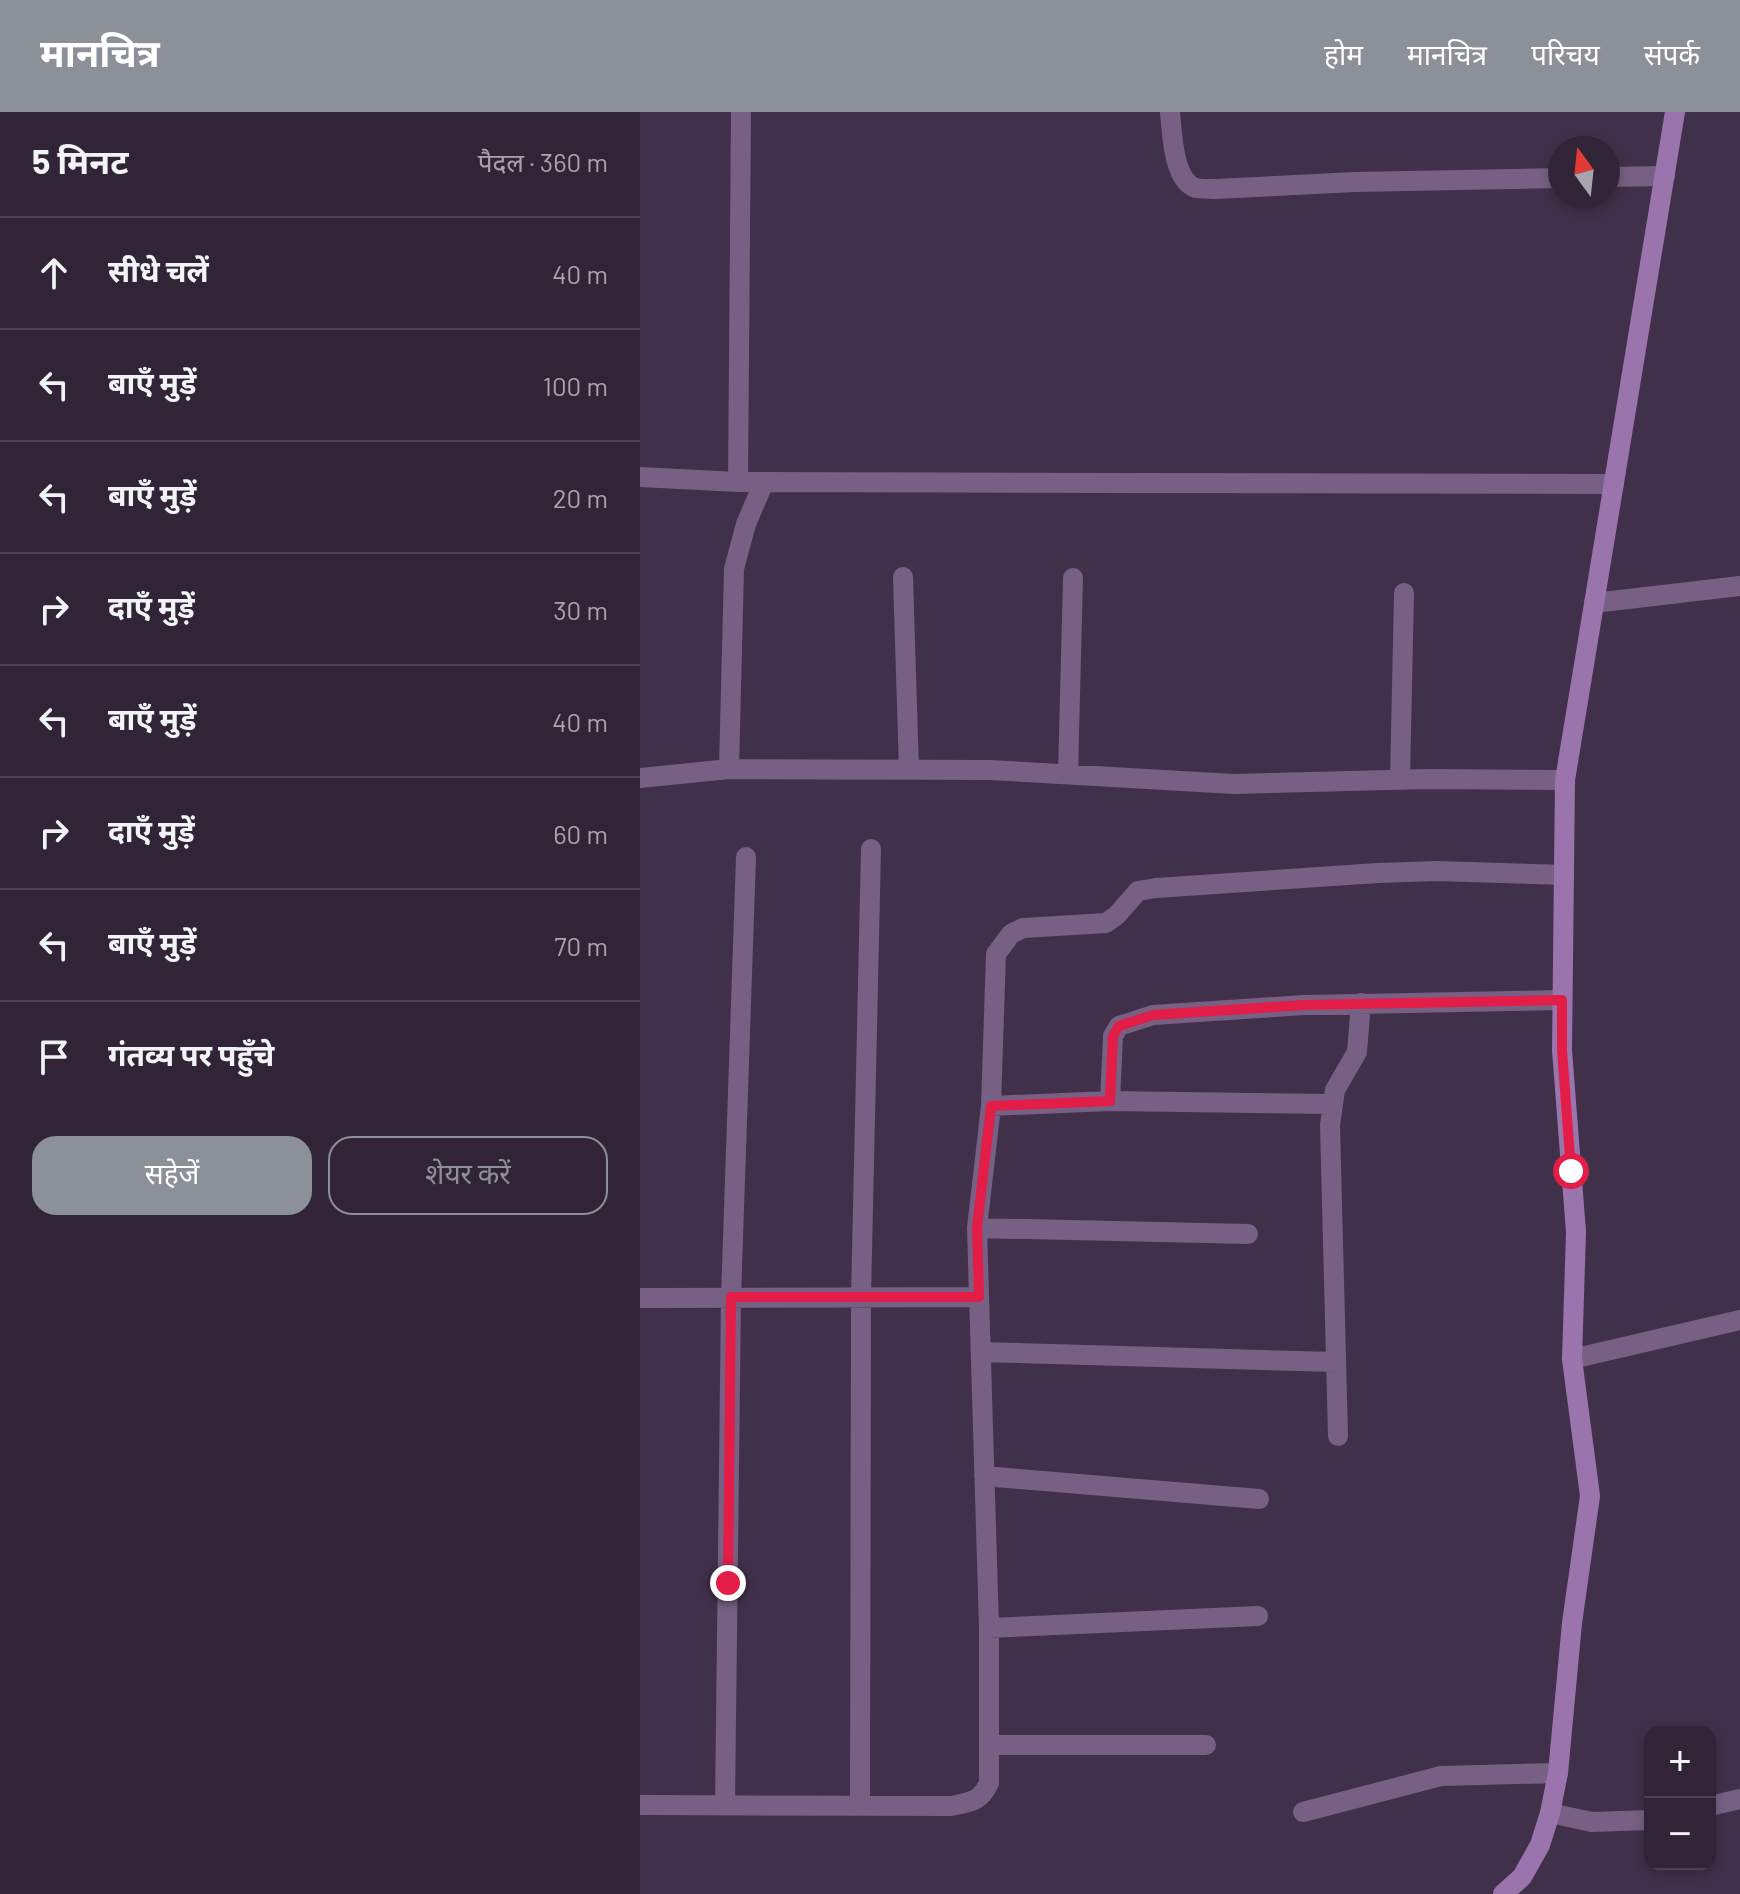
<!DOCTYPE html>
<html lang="hi">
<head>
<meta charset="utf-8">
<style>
  :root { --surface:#312437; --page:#392c3f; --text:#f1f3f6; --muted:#a8a4ad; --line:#4c4152; --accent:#8c9099 }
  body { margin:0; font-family:Barlow,"Noto Sans Devanagari",sans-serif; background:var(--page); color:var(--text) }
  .controls { position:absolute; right:24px; bottom:24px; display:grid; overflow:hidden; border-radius:16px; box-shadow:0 4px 12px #0003 }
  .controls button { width:72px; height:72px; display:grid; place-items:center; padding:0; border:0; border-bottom:2px solid var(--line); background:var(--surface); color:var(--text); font:40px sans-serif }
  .compass { position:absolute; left:908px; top:24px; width:72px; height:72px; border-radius:50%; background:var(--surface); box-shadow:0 4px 12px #0003; rotate:345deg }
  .stop { position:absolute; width:24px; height:24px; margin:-18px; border:6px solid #e11d48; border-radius:50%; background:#fff }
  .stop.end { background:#e11d48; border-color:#fff; box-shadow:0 2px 8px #0008 }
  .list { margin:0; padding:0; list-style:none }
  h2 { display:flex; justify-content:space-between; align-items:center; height:104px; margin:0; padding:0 32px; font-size:34px }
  h2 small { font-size:26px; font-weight:400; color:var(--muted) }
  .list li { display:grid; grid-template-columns:52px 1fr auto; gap:24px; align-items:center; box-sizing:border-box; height:112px; padding:0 32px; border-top:2px solid var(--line) }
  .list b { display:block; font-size:30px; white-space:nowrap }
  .list em { font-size:26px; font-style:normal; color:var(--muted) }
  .actions { display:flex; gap:16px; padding:24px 32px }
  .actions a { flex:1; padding:18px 0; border:2px solid var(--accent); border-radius:24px; text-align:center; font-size:28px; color:var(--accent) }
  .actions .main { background:var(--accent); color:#fff }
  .icon { flex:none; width:44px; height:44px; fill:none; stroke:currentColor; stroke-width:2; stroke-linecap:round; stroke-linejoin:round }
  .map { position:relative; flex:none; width:1100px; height:1782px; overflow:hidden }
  header { display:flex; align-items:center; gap:48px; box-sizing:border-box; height:112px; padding:0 40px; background:var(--accent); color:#fff }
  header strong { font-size:38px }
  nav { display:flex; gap:44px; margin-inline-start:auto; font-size:28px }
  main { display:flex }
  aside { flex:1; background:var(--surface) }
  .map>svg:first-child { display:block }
</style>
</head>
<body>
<header>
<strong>मानचित्र</strong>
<nav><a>होम</a><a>मानचित्र</a><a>परिचय</a><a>संपर्क</a></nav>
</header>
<main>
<aside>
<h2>5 मिनट<small>पैदल · 360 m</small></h2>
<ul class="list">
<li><svg class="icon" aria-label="ahead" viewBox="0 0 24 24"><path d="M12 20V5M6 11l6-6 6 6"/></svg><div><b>सीधे चलें</b></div><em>40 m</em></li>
<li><svg class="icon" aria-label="left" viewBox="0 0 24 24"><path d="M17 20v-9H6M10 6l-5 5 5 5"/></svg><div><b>बाएँ मुड़ें</b></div><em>100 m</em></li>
<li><svg class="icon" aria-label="left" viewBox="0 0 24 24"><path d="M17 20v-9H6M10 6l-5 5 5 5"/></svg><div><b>बाएँ मुड़ें</b></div><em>20 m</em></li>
<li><svg class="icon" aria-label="right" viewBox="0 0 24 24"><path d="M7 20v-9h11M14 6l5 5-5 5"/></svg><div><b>दाएँ मुड़ें</b></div><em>30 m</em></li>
<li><svg class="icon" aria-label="left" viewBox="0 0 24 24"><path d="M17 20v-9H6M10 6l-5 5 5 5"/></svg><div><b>बाएँ मुड़ें</b></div><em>40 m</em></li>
<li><svg class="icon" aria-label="right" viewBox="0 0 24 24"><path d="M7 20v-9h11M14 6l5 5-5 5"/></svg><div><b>दाएँ मुड़ें</b></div><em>60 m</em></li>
<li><svg class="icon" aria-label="left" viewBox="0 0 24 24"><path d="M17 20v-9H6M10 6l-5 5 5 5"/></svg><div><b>बाएँ मुड़ें</b></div><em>70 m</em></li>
<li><svg class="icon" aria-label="arrive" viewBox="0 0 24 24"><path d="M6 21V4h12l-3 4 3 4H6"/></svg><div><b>गंतव्य पर पहुँचे</b></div></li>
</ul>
<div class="actions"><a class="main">सहेजें</a><a>शेयर करें</a></div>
</aside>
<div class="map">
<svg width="1100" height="1782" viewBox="0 0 1100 1782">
  <rect width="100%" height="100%" fill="#413049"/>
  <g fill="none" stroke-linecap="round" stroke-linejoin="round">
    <path stroke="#776083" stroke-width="20" d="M530,0C532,20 533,69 556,76C562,77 569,77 575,77L715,70L920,66
      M968,65L1025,64
      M0,365L98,370L974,372
      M98,370L101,0
      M263,465L269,658
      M954,491L1100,474
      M89,657L94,457L106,412L124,370
      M428,662L433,466
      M0,666L89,657L350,658L594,672L788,667L925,668
      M760,668L764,481
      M470,989L692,992
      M351,994L356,842L371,822L383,816L466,811L477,803L498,779L516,776L738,761L797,759L924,763
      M337,1116L608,1122
      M0,1186L339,1185
      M341,1240L696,1250
      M932,1247L1100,1208
      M698,1324L690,1013L695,978L717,940L721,891
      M344,1364L619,1387
      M349,1516L618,1504
      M349,1633H566
      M0,1693L311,1694C331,1690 340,1690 349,1671V1516L337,1116L351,994L470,989L473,924L479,914L513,903L664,893L922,888
      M85,1693L91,1185L106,745
      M220,1693L221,1185L231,737
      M1070,1694L1100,1687
      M663,1700L801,1664L918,1661
      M910,1701L952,1710L1010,1708"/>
    <path stroke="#9a75ad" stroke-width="20" d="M863,1782L882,1765L900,1733L910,1701L918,1661L932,1511L950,1384L932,1247L936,1120L922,938L925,668L1035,0"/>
  </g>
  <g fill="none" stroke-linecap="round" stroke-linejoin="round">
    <path stroke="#e11d48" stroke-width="10" d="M88,1471L91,1185H339L337,1116L351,994L470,989L473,924L479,914L513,903L664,893L922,888V938L931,1059"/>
  </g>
</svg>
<div class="controls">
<button>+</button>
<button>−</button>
</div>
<svg class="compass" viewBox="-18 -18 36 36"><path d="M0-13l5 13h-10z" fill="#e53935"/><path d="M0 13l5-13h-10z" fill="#a8a4ad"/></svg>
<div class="stop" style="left:931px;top:1059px"></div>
<div class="stop end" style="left:88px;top:1471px"></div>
</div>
</main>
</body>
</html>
